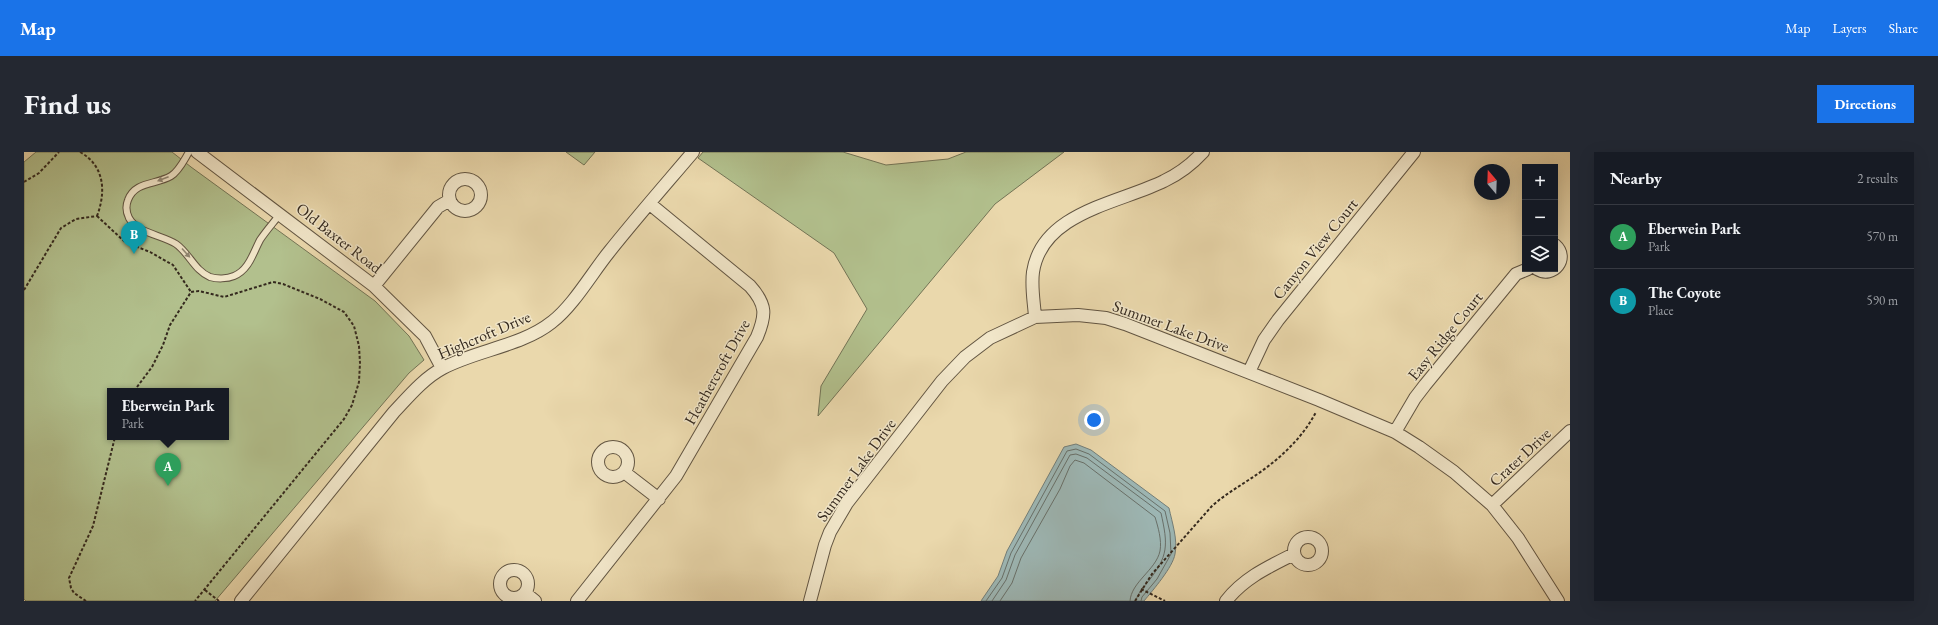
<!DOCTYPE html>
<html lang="en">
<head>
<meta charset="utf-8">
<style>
  :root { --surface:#171b24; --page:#242831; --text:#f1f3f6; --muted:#9ea1a6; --line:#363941; --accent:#1a73e8 }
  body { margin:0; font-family:"EB Garamond",serif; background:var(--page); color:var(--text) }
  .controls { position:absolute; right:12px; top:12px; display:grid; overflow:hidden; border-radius:0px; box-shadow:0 4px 16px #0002 }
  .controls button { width:36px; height:36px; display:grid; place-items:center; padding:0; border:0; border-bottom:1px solid var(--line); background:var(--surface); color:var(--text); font:20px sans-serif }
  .compass { position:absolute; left:1450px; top:12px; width:36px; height:36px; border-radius:50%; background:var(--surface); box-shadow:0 4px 16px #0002; rotate:341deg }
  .you { position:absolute; left:1070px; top:268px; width:14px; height:14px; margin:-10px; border:3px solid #fff; border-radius:50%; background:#1a73e8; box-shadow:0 0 0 6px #1a73e833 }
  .badge { display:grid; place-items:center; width:26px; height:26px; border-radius:50%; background:var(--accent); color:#fff; font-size:13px; font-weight:700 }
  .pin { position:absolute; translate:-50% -33px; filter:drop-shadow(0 1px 2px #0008) }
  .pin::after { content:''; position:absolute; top:21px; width:14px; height:12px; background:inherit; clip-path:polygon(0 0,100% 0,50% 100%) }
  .popup { position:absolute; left:83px; top:236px; width:122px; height:52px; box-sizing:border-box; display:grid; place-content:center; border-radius:0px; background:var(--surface); filter:drop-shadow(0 1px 3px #0005); font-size:13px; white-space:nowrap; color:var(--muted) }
  .popup b { font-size:15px; color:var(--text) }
  .popup::after { content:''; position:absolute; left:50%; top:100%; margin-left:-8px; border:8px solid transparent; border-top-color:var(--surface) }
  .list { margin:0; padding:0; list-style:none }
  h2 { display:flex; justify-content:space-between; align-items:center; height:52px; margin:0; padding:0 16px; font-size:17px }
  h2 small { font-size:13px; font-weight:400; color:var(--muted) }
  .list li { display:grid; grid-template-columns:26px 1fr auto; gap:12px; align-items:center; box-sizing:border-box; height:64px; padding:0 16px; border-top:1px solid var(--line) }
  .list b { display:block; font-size:15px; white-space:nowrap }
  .list p { margin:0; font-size:13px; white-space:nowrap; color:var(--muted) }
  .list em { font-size:13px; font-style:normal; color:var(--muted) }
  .icon { flex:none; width:22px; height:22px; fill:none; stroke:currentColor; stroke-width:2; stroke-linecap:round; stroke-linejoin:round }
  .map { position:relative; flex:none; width:1546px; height:449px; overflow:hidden; border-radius:0px }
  header { display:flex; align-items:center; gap:24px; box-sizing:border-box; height:56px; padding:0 20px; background:var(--accent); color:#fff }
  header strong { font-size:19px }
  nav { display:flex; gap:22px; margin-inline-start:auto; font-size:14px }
  .intro { display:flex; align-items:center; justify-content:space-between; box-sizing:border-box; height:96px; padding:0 24px }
  h1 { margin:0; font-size:28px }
  .button { padding:10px 18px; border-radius:0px; background:var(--accent); color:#fff; font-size:14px; font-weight:700 }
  main { display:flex; gap:24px; padding:0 24px }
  aside { flex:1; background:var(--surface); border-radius:0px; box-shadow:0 4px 16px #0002 }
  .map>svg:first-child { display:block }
</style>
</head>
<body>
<header>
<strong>Map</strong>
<nav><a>Map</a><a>Layers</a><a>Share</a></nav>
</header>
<div class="intro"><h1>Find us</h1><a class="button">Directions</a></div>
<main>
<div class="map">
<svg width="1546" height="449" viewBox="0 0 1546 449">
  <rect width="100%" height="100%" fill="#ead8ac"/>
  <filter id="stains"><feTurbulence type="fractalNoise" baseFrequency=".005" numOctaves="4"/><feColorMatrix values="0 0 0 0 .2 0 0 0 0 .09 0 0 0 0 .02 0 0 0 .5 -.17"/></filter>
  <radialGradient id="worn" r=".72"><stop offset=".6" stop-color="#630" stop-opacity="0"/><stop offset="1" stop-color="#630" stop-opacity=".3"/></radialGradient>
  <path fill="#b2c08d" stroke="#737456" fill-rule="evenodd" d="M12,0H148L167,15L351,149L385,184L400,208L385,221L191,449H2L0,447V10ZM86,239H202V285H86Z
    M542,0H571L560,13Z
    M679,0H819L862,13L924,7L942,0H1040L971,52L794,264L797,234L843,157L810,101L674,6Z"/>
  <path fill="#9db7b5" stroke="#737e79" d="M1052,292L1067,298L1145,356C1148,370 1154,388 1151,402C1149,415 1129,438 1120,449H957L974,424L983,399L1040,295Z"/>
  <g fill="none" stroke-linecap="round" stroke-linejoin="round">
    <path stroke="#68706a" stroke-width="1" d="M962,449L978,426L987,401L1043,299L1052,297L1065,302L1141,359L1146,381L1147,402L1133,427L1118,445L1117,449
      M968,449L982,428L991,403L1046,303L1052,302L1063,306L1137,361C1144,393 1145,404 1123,431C1119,436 1113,442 1112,449
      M976,449L988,431L997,406L1036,337L1046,314L1051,308L1060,311L1131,365C1134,375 1138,388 1136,399C1132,418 1107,430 1106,449"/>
    <g stroke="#625542" stroke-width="8">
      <path id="service" d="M165,0C160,8 155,19 147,24C132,33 111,29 104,48C102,53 102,60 105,66C113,81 138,83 152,92C165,101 171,119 186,125C193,127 203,127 210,124C225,118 229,101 236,88C242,79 250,70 256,62"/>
    </g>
    <g stroke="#625542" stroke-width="14">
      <path id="minor" d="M173,0L350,134L401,184L418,216
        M425 43a16 16 0 1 1 32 0a16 16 0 1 1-32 0Z
        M1513,117C1529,127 1546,106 1531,93
        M350,134L414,55L426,48
        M1011,165C1010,150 1007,135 1009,120C1018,60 1096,51 1140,29C1155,22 1168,12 1179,0
        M1225,220L1240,188L1254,168L1390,0
        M1371,280L1391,246L1401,233L1492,122L1504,117
        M574 310a15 15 0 1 1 30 0a15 15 0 1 1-30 0Z
        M600,320L635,347
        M1468,353L1546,279
        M1270 399a14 14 0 1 1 28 0a14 14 0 1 1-28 0Z
        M476 432a14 14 0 1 1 28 0a14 14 0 1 1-28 0Z
        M501,441L511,449
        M217,449L370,260C385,244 400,226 419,216C453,198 498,194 528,170C549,154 568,121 585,100C612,66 641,33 669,0
        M553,449L652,324L733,185C742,163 743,153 726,134L626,52
        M786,449L801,393L806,380L823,351L918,229L941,205L966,186L1011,165L1054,163L1082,166L1101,172L1295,248L1371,280L1395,295L1430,320L1468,353L1494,386L1534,449
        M1202,449C1220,426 1244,415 1270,402"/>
    </g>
    <path stroke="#34291e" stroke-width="2" stroke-dasharray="3 2" stroke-linecap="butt" d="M56,0C81,14 82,40 73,64
      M0,30L15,21L35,0
      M73,64L101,90L126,100L149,113L167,140
      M0,138L37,76L52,67L73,64
      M110,239L128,215L139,193L146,173L167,140L175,139L200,145L249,130L259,132L296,147L320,160L330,174L335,194L336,211L335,230L328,253L320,267L171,449
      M1117,437L1141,449
      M181,438L195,449
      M62,449L50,441L47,436L45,426L69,374L91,285
      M1111,449L1128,422L1188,354C1199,344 1211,337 1223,329C1250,312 1277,289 1292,260"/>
    <use href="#service" stroke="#f1e6c9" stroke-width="6"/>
    <use href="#minor" stroke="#f1e6c9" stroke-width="12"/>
  </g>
  <defs><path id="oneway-solid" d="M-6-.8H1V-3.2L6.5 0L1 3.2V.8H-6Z"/></defs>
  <g fill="#928874">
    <use href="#oneway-solid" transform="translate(139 27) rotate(159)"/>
    <use href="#oneway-solid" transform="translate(162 101) rotate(48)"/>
  </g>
  <g text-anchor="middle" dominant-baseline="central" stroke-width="3" stroke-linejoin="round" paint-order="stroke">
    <g font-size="16" fill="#34291e" stroke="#f1e6c9">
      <text transform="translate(315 86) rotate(38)">Old Baxter Road</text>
      <text transform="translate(1291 97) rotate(-51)">Canyon View Court</text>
      <text transform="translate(1147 174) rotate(20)">Summer Lake Drive</text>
      <text transform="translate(460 183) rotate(-23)">Highcroft Drive</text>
      <text transform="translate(1421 184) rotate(-51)">Easy Ridge Court</text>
      <text transform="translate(693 220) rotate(-61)">Heathercroft Drive</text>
      <text transform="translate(1496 305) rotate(-43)">Crater Drive</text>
      <text transform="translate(832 318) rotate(-54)">Summer Lake Drive</text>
    </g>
  </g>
  <rect width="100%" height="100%" filter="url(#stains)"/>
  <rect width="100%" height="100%" fill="url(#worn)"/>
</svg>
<div class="controls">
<button>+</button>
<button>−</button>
<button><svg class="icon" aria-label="layers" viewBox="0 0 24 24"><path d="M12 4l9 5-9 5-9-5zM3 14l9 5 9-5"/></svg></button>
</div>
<svg class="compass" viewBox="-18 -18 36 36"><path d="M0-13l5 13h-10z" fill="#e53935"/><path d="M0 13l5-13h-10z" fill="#9ea1a6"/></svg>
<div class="you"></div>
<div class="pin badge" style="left:144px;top:334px;background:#2e9e5b">A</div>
<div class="popup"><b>Eberwein Park</b>Park</div>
<div class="pin badge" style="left:110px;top:102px;background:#0f9aa8">B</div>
</div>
<aside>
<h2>Nearby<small>2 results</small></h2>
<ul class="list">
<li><span class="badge" style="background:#2e9e5b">A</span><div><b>Eberwein Park</b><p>Park</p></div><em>570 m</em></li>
<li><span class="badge" style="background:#0f9aa8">B</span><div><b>The Coyote</b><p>Place</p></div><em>590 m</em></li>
</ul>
</aside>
</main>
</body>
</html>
